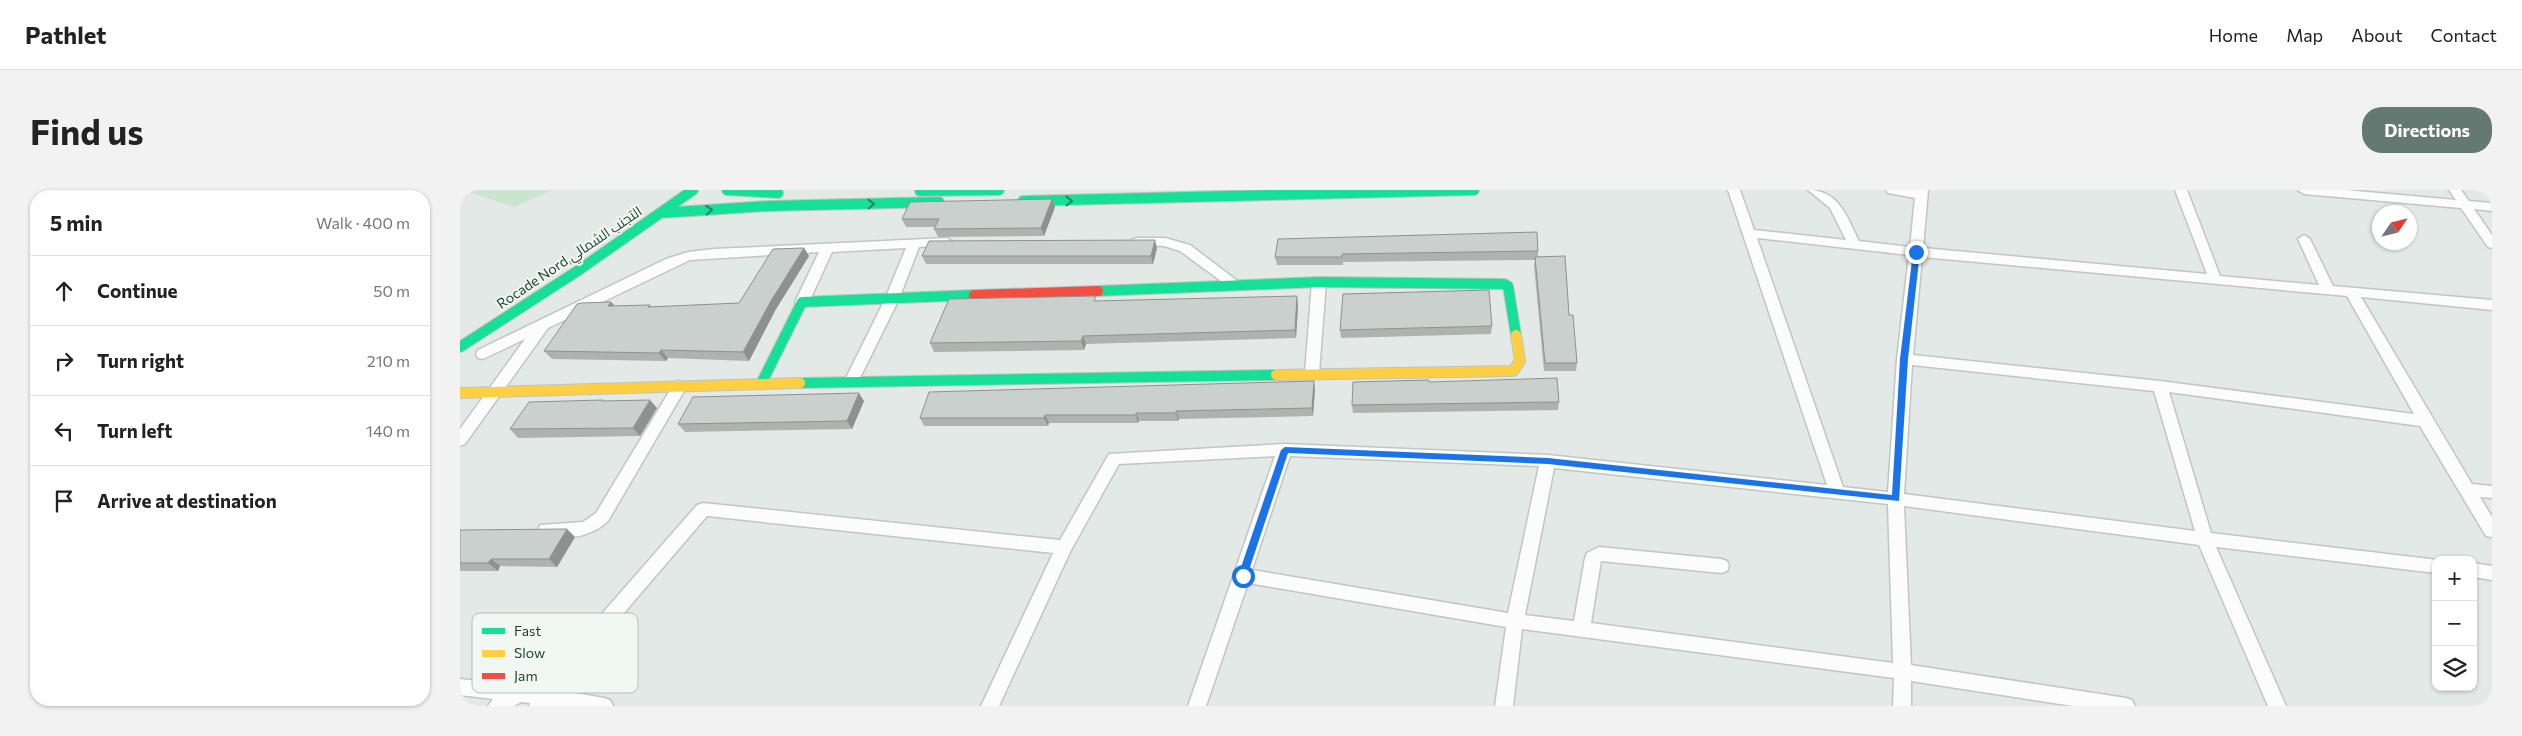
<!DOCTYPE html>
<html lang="en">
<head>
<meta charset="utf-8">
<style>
  :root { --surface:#fff; --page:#f2f2f2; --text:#222; --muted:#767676; --line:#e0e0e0; --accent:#647971 }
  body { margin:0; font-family:Commissioner,Cairo,sans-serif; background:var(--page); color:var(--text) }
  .controls { position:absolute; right:15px; bottom:15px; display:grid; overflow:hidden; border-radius:10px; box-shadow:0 1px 4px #0004 }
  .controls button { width:45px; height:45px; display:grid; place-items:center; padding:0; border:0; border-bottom:1px solid var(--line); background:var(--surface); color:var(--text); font:25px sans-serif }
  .compass { position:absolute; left:1912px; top:15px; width:45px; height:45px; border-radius:50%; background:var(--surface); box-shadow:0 1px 4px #0004; rotate:55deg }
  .stop { position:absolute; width:15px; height:15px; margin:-11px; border:4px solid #1a73e8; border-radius:50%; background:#fff }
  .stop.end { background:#1a73e8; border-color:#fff; box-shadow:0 1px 5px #0008 }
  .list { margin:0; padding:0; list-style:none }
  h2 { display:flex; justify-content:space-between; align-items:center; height:65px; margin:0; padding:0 20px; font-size:21px }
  h2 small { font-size:16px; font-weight:400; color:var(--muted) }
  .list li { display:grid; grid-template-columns:32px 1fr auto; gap:15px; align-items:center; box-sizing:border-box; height:70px; padding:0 20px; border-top:1px solid var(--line) }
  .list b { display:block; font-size:19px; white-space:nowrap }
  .list em { font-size:16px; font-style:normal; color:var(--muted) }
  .icon { flex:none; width:28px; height:28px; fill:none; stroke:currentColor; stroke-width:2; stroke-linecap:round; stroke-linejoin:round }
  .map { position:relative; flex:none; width:2032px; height:516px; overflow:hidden; border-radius:20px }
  header { display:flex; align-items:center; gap:30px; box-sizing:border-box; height:70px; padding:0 25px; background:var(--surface); border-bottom:1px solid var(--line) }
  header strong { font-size:24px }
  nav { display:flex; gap:28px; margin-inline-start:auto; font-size:18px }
  .intro { display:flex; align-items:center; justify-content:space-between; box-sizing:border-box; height:120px; padding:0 30px }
  h1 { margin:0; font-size:35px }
  .button { padding:12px 22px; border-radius:20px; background:var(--accent); color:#fff; font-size:18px; font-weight:700 }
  main { display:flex; gap:30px; padding:0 30px }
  aside { flex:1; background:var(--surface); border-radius:20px; box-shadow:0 1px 4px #0004 }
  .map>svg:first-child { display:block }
</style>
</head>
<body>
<header>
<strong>Pathlet</strong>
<nav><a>Home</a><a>Map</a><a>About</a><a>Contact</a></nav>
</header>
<div class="intro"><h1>Find us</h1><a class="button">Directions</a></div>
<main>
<aside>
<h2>5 min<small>Walk · 400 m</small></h2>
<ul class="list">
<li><svg class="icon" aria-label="ahead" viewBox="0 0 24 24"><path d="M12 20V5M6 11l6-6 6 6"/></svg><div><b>Continue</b></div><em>50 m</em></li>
<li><svg class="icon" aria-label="right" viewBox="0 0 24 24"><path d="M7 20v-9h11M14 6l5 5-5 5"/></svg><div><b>Turn right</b></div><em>210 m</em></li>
<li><svg class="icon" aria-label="left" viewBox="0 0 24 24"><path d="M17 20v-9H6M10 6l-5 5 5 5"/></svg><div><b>Turn left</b></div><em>140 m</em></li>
<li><svg class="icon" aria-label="arrive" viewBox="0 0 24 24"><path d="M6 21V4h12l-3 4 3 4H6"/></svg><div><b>Arrive at destination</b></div></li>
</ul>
</aside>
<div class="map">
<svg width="2032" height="516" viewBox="0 0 2032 516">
  <rect width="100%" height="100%" fill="#e3e9e6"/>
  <path fill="#cbe4cf" d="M4,0H92L54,17Z"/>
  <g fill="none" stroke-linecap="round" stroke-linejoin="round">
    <g stroke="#c0c6c3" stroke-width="3">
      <path id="street" d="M1268,0H1280L1294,40L1386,50L1370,18L1348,0C1379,0 1387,27 1399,51L1450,57L1455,8L1428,3L1426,0H1468L1463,58L1747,84L1715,0H1727L1760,86L1859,95L1838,49L1844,45L1850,49L1873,96L2032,110V120L1901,107L2012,294L2032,296V308L2020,307L2032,327V347L2026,346L1960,236L1709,202L1751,343L1978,370H1976V383L1756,357L1826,516H1808L1739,355L1444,316L1451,475L1666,508L1672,510L1675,516H1613L1451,491V516H1433L1434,488L1062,439L1053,516H1035L1046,437L788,393L746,516H728L815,266L659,274L611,360L539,516H521L593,363L247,326L98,500L144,508L150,510L153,516H69L70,513L61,512L54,516H28L33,509L0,505V489L78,497L237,315L243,313L600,350L649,264L825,254L1088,265L1367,295ZM1297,48L1449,65L1437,169L1428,302L1383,297ZM1462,67L1887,106L1954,224L1700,191L1453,165ZM1452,175L1694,201L1735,341L1444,304ZM830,266L1079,276L1048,423L792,380ZM1094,278L1428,314L1433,473L1131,433L1141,371L1261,383L1267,381L1269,376L1267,371L1261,369L1139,357L1127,363L1125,368L1114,431L1065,425Z
        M1838,0H1885L1996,10L1989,0H2001L2009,11L2032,13V21L2014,19L2032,45V58L2028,57L2001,18L1844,4Z
        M487,48L493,52L491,55L459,57L439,109L396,196L391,197L384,192L425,109L446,58L372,62L349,112L342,117L335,112L359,62L230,70L88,138L5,254L0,256V239L65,149L23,169L18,168L16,164L18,160L206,69L228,62L254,59Z
        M677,48H705L730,55L784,96L782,99H772L720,61L704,56L673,55L671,52L673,49Z
        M859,88L866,92L859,183L852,188L845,183L852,92Z
        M220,191L227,196L148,331C132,347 102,352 80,345L78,340L80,335L123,332L136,323L215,192Z
        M2013,373L2032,376V390L2013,387Z"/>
    </g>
    <g stroke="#bcc5c1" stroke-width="12">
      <path id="fast" d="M267,0L318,3
        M460,1L539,0
        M563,11L1014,0
        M200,23L309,16L479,12
        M638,101L859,92L1044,94L1048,96L1056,145
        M0,157L119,80L233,0
        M340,193L816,185
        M301,194L342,112L514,105"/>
    </g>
    <g stroke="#bcc5c1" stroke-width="12">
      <path id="slow" d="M816,185L1053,181L1060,171L1056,145
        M0,203L340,193"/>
    </g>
    <g stroke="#bcc5c1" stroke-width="12">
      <path id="jam" d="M514,105L638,101"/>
    </g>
    <use href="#street" fill="#fbfcfb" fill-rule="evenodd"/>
    <use href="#fast" stroke="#16e098" stroke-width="10"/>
    <use href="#slow" stroke="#ffcf43" stroke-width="10"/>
    <use href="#jam" stroke="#f24e42" stroke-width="10"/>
  </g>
  <path fill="#aeb3b0" d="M592,9L595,17L584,46L478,47L474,39L475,37H446L442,29Z
    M818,49L1078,61V67L1109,125L1117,173L1116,181H1084L1074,76L1075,70L883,72V75H817L815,67Z
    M344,58L349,66L316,119L289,171L208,168L206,171L92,169L84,161L151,112L155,116L190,115L191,117L279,113Z
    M697,58L693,74H466L462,66Z
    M838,115L836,148L626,154L624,160L474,162L470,153Z
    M1032,136L1031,144L881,148L880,140Z
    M969,192L1099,212L1098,220L893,223L892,215Z
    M855,199L853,226L719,229L718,231H679L678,233H589L588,236H464L460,228Z
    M143,210L144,211L197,218L180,246L58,248L50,239Z
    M404,211L392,239L225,242L218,234Z
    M0,340L115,347L97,377L40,376L38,381H0Z"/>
  <path fill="#8d9290" d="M592,9L595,17L584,46L581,38Z
    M695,50L697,58L693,74L691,66Z
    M344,58L349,66L316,119L289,171L283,162L311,111Z
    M837,106L838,115L836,148L835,140Z
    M151,112L158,120L148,116Z
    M623,146L626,154L624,160L621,151Z
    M201,160L208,168L206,171L199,163Z
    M854,191L855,199L853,226L852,218Z
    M399,203L404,211L392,239L387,231Z
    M190,210L197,218L180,246L173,238Z
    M716,221L719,229L718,231L716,223Z
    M676,223L679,231L678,233L676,225Z
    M585,225L589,233L588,236L584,228Z
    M107,339L115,347L97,377L89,369Z
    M31,369L40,376L38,381L28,373Z"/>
  <path fill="#cad0cd" stroke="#8d9290" d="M592,9L581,38L474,39L479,29H442L450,12Z
    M1077,42L1078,61L882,64V67H815L818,49Z
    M695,50L691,66H462L469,51Z
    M344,58L311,111L283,162L201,160L199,163L84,161L117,114L121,113L151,112L148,116L190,115L188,117L279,113L313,59Z
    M1105,66L1109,125H1113L1117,173H1085L1075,67Z
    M1029,100L1032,136L880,140L883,104Z
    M636,106L634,111L837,106L835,140L623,146L621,151L470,153L489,109Z
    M1097,188L1099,212L892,215L893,192L969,190V192Z
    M854,191L852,218L716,221V223H676V225H585L584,228H460L469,202Z
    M399,203L387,231L218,234L233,207Z
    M143,210L142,211L190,210L173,238L50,239L69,212Z
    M107,339L89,369H31L28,373H0V340Z"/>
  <defs><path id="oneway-chevron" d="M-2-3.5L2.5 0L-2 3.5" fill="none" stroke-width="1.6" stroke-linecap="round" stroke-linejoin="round" transform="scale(1.25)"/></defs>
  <g stroke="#1b8660">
    <use href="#oneway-chevron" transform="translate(609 11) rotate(-1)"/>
    <use href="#oneway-chevron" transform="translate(411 14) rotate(-1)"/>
    <use href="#oneway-chevron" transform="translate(249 20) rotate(-4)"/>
  </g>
  <path fill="#1a73e8" d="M1456,60L1460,62L1448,169L1439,311L1088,274L828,263L787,386L783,389L778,386L821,260L825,257L1088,268L1432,305L1440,169L1453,62Z"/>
  <g text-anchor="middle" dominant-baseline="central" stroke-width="4" stroke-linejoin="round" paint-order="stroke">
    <g font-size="14" fill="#1f3d32" stroke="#f1f8f4">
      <text transform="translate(109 67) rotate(-34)">Rocade Nord,التجنب الشمالي</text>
    </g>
  </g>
  <rect x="12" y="423" width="166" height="80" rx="8" fill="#f1f8f4" stroke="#b2c0ba" stroke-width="1"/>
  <rect x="22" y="438" width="23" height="6" fill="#16e098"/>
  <rect x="22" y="460" width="23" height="7" fill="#ffcf43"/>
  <rect x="22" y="483" width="23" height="6" fill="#f24e42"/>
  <g font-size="14" fill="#1f3d32">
    <text x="54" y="446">Fast</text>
    <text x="54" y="468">Slow</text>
    <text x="54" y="491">Jam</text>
  </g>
</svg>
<div class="controls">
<button>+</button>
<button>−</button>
<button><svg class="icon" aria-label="layers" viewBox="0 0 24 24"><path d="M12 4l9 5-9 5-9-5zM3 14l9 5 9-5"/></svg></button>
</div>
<svg class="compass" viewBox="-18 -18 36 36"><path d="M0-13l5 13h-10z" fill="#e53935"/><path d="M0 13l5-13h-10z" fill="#767676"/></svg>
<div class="stop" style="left:783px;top:386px"></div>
<div class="stop end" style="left:1456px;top:62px"></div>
</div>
</main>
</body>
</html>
